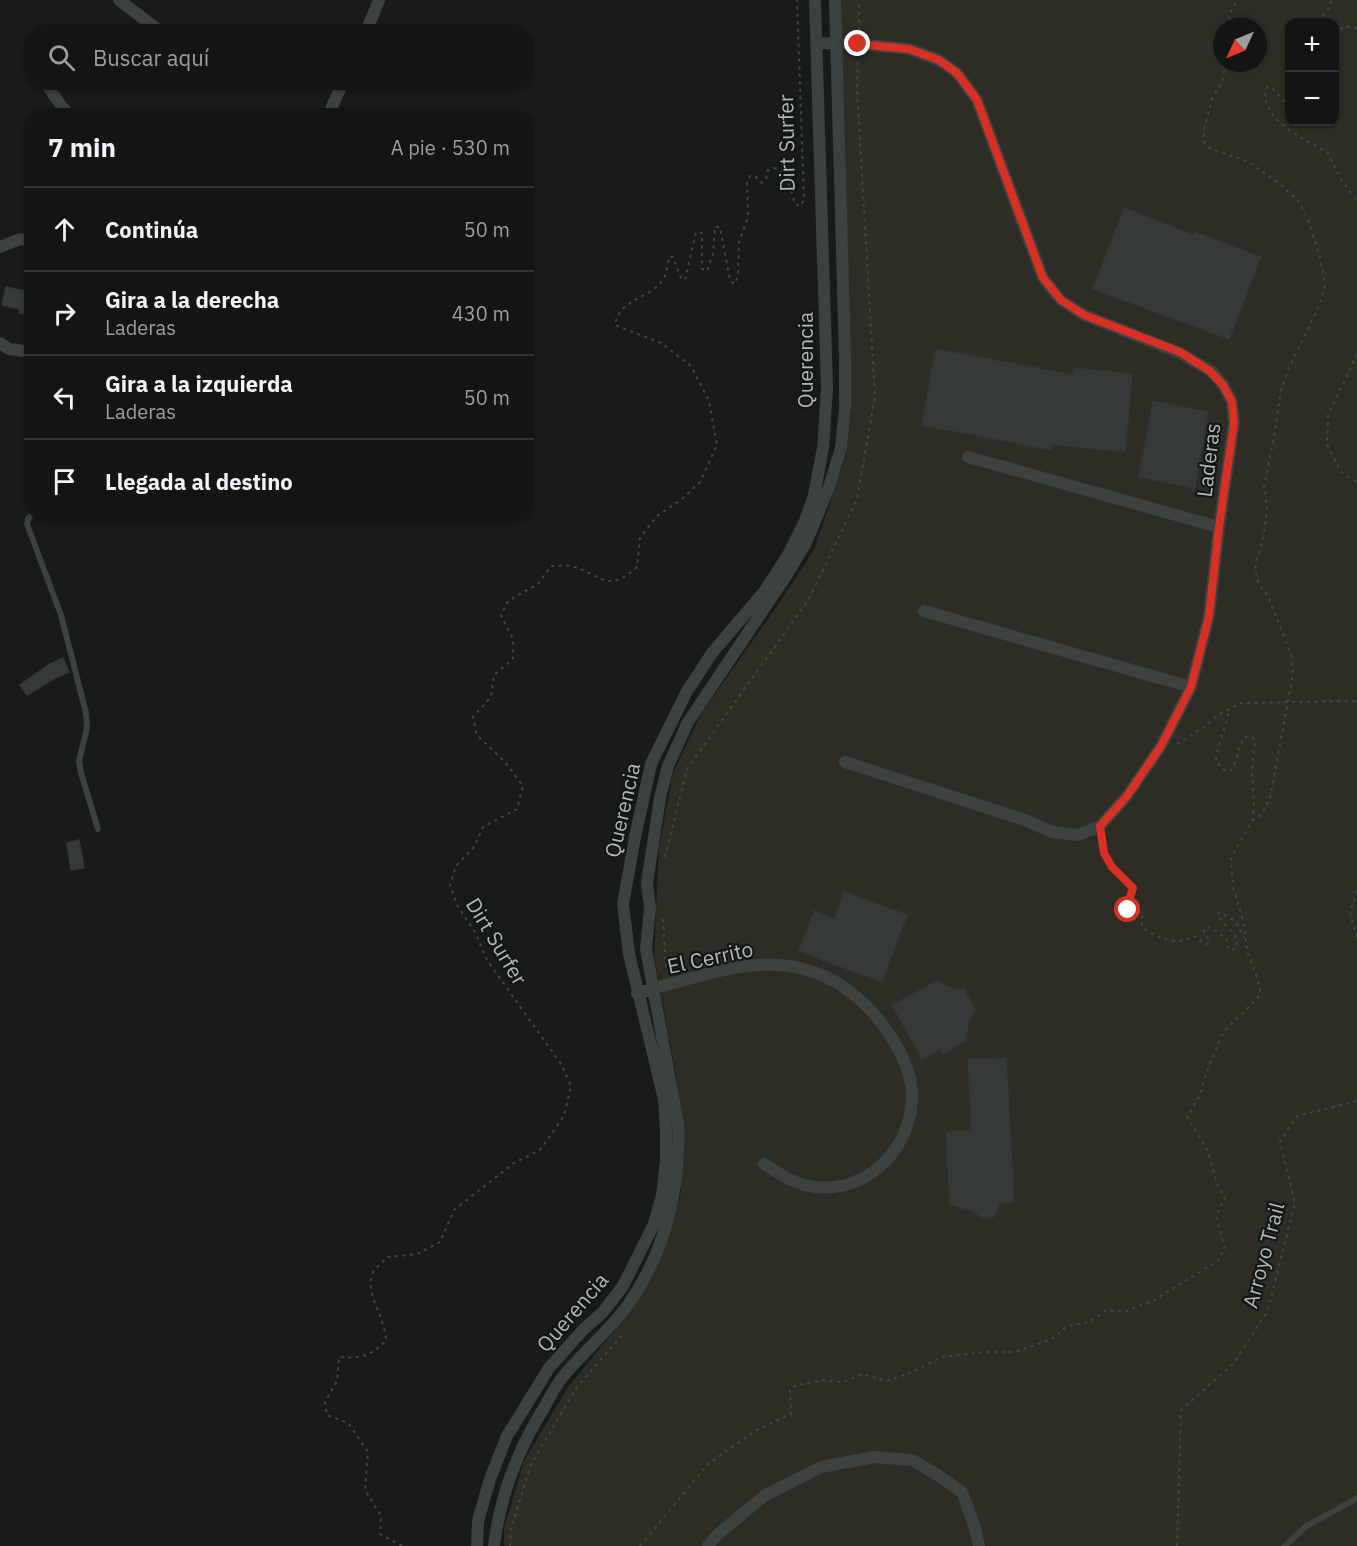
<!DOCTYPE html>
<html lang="es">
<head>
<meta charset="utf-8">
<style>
  :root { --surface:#131414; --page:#1c1d1d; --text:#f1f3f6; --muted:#9d9ea0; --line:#323334 }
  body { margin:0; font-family:"IBM Plex Sans",sans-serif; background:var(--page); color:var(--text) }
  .controls { position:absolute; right:18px; top:18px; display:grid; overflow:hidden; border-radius:12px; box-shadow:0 2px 4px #0004 }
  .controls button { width:54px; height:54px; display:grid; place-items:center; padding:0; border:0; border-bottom:2px solid var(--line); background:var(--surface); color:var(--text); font:30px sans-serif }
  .compass { position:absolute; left:1213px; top:18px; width:54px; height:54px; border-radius:50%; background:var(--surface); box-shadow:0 2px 4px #0004; rotate:226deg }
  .stop { position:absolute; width:18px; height:18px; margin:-14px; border:4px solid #d93025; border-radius:50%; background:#fff }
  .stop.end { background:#d93025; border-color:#fff; box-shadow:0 2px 6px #0008 }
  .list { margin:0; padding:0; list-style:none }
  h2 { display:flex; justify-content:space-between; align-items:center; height:78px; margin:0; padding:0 24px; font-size:26px }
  h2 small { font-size:20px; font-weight:400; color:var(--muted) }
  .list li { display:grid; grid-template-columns:39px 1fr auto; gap:18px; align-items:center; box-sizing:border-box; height:84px; padding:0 24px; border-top:2px solid var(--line) }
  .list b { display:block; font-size:22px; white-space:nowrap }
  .list p { margin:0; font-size:20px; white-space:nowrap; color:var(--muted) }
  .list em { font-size:20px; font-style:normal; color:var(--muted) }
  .icon { flex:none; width:33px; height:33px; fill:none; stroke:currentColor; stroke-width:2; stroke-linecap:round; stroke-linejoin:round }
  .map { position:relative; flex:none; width:1357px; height:1546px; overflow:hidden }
  .search { position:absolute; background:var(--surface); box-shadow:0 2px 4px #0004; left:24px; top:24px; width:510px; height:66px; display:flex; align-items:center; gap:15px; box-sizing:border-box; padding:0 21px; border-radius:24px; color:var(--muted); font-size:22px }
  .panel { position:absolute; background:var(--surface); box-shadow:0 2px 4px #0004; left:24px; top:108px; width:510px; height:414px; border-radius:24px }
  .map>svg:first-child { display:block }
</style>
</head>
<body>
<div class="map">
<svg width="1357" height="1546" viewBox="0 0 1357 1546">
  <rect width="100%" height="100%" fill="#191b1b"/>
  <path fill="#2e2d25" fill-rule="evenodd" d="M838,0H1357V1546H504V1528L524,1461L568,1387L631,1311L668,1231L680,1197L684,1148L676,1076L654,956L659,847L673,773L701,714L777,606L814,550L846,455L851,412ZM1290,22H1334V122H1290ZM1222,27H1258V63H1222Z"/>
  <path fill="#363a39" stroke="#333736" stroke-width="1.5" d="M1124,208L1194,235L1195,232L1261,257L1229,339L1093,289Z
    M27,280H32V315L19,313L20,309L2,305L6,287L24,291Z
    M936,349L1073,375L1074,368L1132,374L1125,452L1052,444L1051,450L922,425Z
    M1153,401L1208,412L1195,488L1139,477Z
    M63,658L69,672L55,678L27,695L20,685L50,664Z
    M79,840L84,868L71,870L67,843Z
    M844,892L907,915L882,982L799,951L814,911L835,919Z
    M937,981L952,989H964L975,1009L969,1022L965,1041L943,1054L940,1049L922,1059L892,1005Z
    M1006,1058L1014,1202L999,1203L998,1210L992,1218L980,1217L972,1210L950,1205L946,1132L972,1131L968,1060Z"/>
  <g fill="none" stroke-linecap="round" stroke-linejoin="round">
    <path stroke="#404744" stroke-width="2" stroke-dasharray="3 4.5" stroke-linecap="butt" d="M1318,22L1329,8L1331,0
      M1228,27L1232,8L1239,0
      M859,30V0
      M1334,33L1346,26L1357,28
      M1290,61L1289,100L1286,103L1273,89L1267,87L1265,92L1266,104L1275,118L1290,131L1328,153L1339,176L1357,202
      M1226,63L1222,82L1212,99L1204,130V142L1211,149L1247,161L1280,184L1299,202L1308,219L1320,257L1325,285L1319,306L1289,368L1281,390L1274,437L1264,487L1267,508L1263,540L1255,565L1258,583L1268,596L1291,654L1293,673L1270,798L1262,814L1252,821
      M1357,354L1328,415L1327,445L1341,472L1357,482
      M1177,744L1203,728L1218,715L1241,703L1357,701
      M1102,840C1106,864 1118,870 1133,888L1128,903V910L1142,913V927C1157,938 1177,947 1194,936L1206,945L1209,940L1204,932L1206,927L1211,928L1226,938L1228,947L1232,951L1237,946L1235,935L1219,918V912L1235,921L1244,937
      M665,857L687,769L809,599L857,499L875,397L857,90L858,57
      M1357,891L1350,912L1357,940
      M663,919L666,971
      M402,1546L380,1534L381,1516L365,1490L368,1452L348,1423L327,1415L325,1402L337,1381L339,1357C361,1359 370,1356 386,1341C386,1319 365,1294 372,1275C374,1268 383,1262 388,1257L417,1254L440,1242L454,1210L514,1163L540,1150L564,1116L571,1086L561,1064L487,960L475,932L457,905L450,885L456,866L474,847L483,827L517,809L523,786L505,762L477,735L473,717L491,697L494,675L513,659V639L501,615L508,601L538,584L551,566C558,566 565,565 571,566C602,574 606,595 637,567L640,538L657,516L682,499L700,482L717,445L709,401L691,366L661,343L615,325C620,296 653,300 665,276C667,270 668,263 669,257H673L681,278L685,280L696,232L702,233V269L707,271L713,254L715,227H720L730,280L734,284L738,277L739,242L748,217L747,182L750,176L756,177L762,183L766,179L768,170L774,168C788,172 791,192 795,204L800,206L804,200L797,0
      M510,1546L511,1529L531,1464L577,1387L624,1333
      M640,1546L708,1464L755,1431L791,1414L790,1389L797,1385L823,1380L843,1382L861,1374L887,1381L912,1372L942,1357L986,1352H1015L1052,1339L1067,1326L1089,1322L1107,1310L1124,1312L1154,1300L1218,1261L1225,1249L1216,1216L1225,1198L1217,1184L1208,1151L1187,1117L1199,1097L1209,1066L1224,1031L1258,998L1260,990L1256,974L1248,954L1243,920L1233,887L1231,860L1235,850L1252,821L1254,803L1252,771L1255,740L1251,736L1245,737C1238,748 1237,760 1231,771L1224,770L1216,761C1217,743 1227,728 1229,709
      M1177,1546L1181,1410L1234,1363L1268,1310L1295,1203L1280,1142L1297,1116L1357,1101"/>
    <path stroke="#3c4240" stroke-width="6" d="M32,514L28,519L27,524L61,615L86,713L87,728L79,761L81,773L98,829
      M1285,1546L1305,1527L1357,1498"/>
    <path stroke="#3c4240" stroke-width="12" d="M119,0L161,32
      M366,32L379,0
      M816,43L858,44L909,49L939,60L957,73L977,100L1043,278L1061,300L1084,315L1180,353L1211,371L1223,385L1232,402L1234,423L1219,527L1209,616L1191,687L1161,746L1127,796L1100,826L1078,835L1052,832L1025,820L845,762
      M45,82L62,107L71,116
      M328,116L343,82
      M0,247L20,239L32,240
      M0,343L9,349L32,352
      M968,457L1219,527
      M924,611L1191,687
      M637,993C681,982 734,962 779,965C804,967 830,976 850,992C880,1014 913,1060 912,1099C910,1154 860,1199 804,1185C790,1181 776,1172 764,1164
      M477,1546L478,1521L490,1479L507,1436L549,1368L582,1331L603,1312L623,1286L654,1224L662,1196L666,1161V1130L664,1099L629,954L623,904L635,837L651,764L686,693L712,653L764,592L788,555L805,521L814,495L823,448L827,387L815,0
      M494,1546C500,1496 518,1449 545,1406C550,1397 555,1387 561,1379C582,1353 608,1332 628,1305C665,1252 681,1188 678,1124L646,949L650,908L647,883L660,798L668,766L688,722L784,579L806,543L829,487L841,448L845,408V358L835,0
      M708,1546L717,1535L764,1496L821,1467L875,1457L912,1460L936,1474L962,1492L975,1528L979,1546"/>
  </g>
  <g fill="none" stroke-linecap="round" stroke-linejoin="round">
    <path stroke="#d93025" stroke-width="8" d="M858,44L909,49L939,60L957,73L977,100L1043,278L1061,300L1084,315L1180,352L1210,371L1223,385L1232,402L1234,423L1219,527L1209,616L1191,687L1161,746L1127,796L1100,826L1104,853L1112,867L1133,888L1128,903V910"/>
  </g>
  <g text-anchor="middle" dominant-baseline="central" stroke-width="4.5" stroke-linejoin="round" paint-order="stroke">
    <g font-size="21" fill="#adb9b3" stroke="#141616">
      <text transform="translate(786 143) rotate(-91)">Dirt Surfer</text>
      <text transform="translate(805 360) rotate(-90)">Querencia</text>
      <text transform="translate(1208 460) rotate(-83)">Laderas</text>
      <text transform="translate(622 810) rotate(-77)">Querencia</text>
      <text transform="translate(497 941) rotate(59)">Dirt Surfer</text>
      <text transform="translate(710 957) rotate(-12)">El Cerrito</text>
      <text transform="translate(1263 1255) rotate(-75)">Arroyo Trail</text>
      <text transform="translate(572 1312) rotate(-49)">Querencia</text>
    </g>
  </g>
</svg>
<div class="controls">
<button>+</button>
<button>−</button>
</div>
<svg class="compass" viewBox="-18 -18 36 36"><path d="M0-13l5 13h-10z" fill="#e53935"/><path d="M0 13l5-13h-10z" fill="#9d9ea0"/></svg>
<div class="stop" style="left:1128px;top:910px"></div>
<div class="stop end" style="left:858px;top:44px"></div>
<div class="search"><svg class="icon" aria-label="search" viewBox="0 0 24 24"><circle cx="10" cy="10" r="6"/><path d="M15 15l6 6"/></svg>Buscar aquí</div>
<section class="panel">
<h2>7 min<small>A pie · 530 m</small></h2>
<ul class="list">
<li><svg class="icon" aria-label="ahead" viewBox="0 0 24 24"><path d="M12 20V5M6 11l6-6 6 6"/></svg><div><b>Continúa</b></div><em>50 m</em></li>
<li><svg class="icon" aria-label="right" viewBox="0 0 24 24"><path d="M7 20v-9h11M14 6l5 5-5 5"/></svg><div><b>Gira a la derecha</b><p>Laderas</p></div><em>430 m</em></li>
<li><svg class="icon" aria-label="left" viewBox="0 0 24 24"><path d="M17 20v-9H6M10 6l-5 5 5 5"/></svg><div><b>Gira a la izquierda</b><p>Laderas</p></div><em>50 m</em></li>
<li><svg class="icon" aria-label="arrive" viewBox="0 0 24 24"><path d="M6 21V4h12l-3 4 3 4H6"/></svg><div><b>Llegada al destino</b></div></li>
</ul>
</section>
</div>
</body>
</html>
